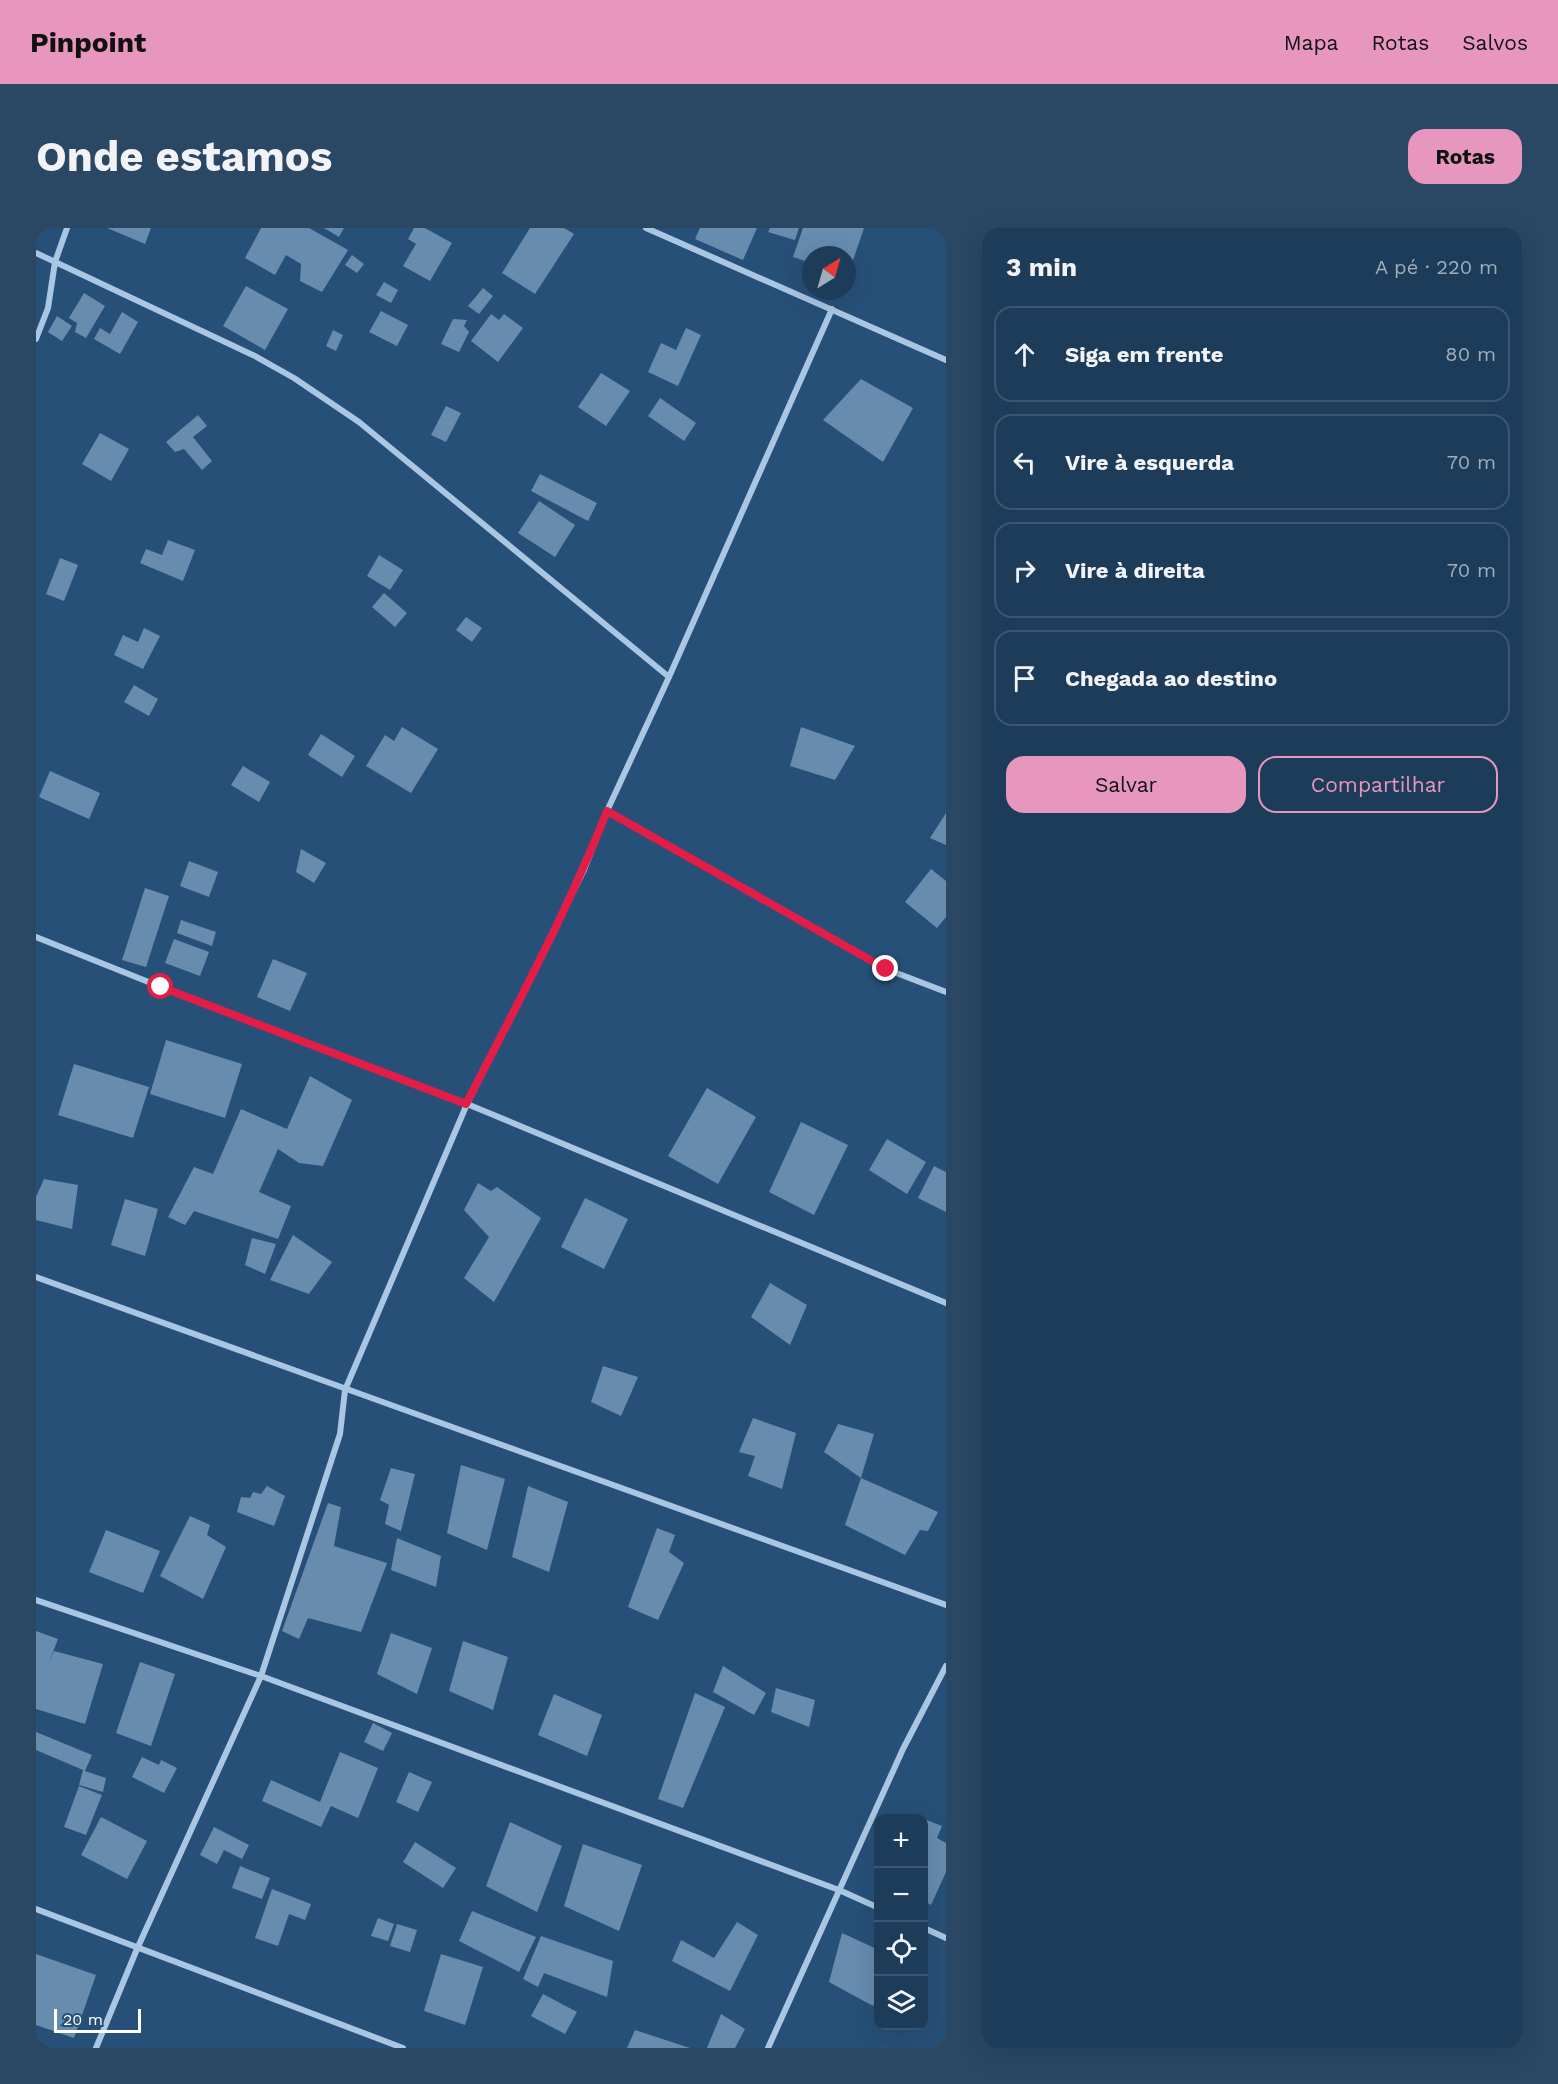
<!DOCTYPE html>
<html lang="pt">
<head>
<meta charset="utf-8">
<style>
  :root { --surface:#1d3c5a; --page:#2a4763; --text:#f1f3f6; --muted:#a0adbb; --line:#3b5670; --accent:#e797bd }
  body { margin:0; font-family:"Work Sans",sans-serif; background:var(--page); color:var(--text) }
  .controls { position:absolute; right:18px; bottom:18px; display:grid; overflow:hidden; border-radius:12px; box-shadow:0 6px 24px #0002 }
  .controls button { width:54px; height:54px; display:grid; place-items:center; padding:0; border:0; border-bottom:2px solid var(--line); background:var(--surface); color:var(--text); font:30px sans-serif }
  .compass { position:absolute; left:766px; top:18px; width:54px; height:54px; border-radius:50%; background:var(--surface); box-shadow:0 6px 24px #0002; rotate:37deg }
  .scale { position:absolute; left:18px; bottom:15px; width:87px; box-sizing:border-box; padding-left:6px; border:3px solid #fff; border-top:0; font-size:16px; line-height:21px; white-space:nowrap; color:#fff; -webkit-text-stroke:4px #275078; paint-order:stroke }
  .stop { position:absolute; width:18px; height:18px; margin:-14px; border:4px solid #e11d48; border-radius:50%; background:#fff }
  .stop.end { background:#e11d48; border-color:#fff; box-shadow:0 2px 6px #0008 }
  .list { margin:0; padding:0; list-style:none }
  h2 { display:flex; justify-content:space-between; align-items:center; height:78px; margin:0; padding:0 24px; font-size:26px }
  h2 small { font-size:20px; font-weight:400; color:var(--muted) }
  .list li { display:grid; grid-template-columns:39px 1fr auto; gap:18px; align-items:center; box-sizing:border-box; height:96px; margin:0 12px 12px; padding:0 12px; border:2px solid var(--line); border-radius:18px }
  .list b { display:block; font-size:22px; white-space:nowrap }
  .list em { font-size:20px; font-style:normal; color:var(--muted) }
  .actions { display:flex; gap:12px; padding:18px 24px }
  .actions a { flex:1; padding:14px 0; border:2px solid var(--accent); border-radius:18px; text-align:center; font-size:21px; color:var(--accent) }
  .actions .main { background:var(--accent); color:#111 }
  .icon { flex:none; width:33px; height:33px; fill:none; stroke:currentColor; stroke-width:2; stroke-linecap:round; stroke-linejoin:round }
  .map { position:relative; flex:none; width:910px; height:1820px; overflow:hidden; border-radius:18px }
  header { display:flex; align-items:center; gap:36px; box-sizing:border-box; height:84px; padding:0 30px; background:var(--accent); color:#111 }
  header strong { font-size:28px }
  nav { display:flex; gap:33px; margin-inline-start:auto; font-size:21px }
  .intro { display:flex; align-items:center; justify-content:space-between; box-sizing:border-box; height:144px; padding:0 36px }
  h1 { margin:0; font-size:42px }
  .button { padding:15px 27px; border-radius:18px; background:var(--accent); color:#111; font-size:21px; font-weight:700 }
  main { display:flex; gap:36px; padding:0 36px }
  aside { flex:1; background:var(--surface); border-radius:18px; box-shadow:0 6px 24px #0002 }
  .map>svg:first-child { display:block }
</style>
</head>
<body>
<header>
<strong>Pinpoint</strong>
<nav><a>Mapa</a><a>Rotas</a><a>Salvos</a></nav>
</header>
<div class="intro"><h1>Onde estamos</h1><a class="button">Rotas</a></div>
<main>
<div class="map">
<svg width="910" height="1820" viewBox="0 0 910 1820">
  <rect width="100%" height="100%" fill="#275078"/>
  <path fill="#678cae" d="M71,0H115L109,16Z
    M225,0H273L312,22L286,64L264,53L265,36L250,27L239,47L209,30Z
    M288,0H308L303,9Z
    M378,0H389L416,15L394,53L367,38L380,16L372,11Z
    M494,0H528L538,6L499,66L466,45Z
    M664,0H721L707,32L659,11Z
    M734,0H763L759,12L732,4Z
    M767,0H828L814,41L811,40V27H775V35L757,29Z
    M316,27L328,36L321,45L309,37Z
    M348,54L362,62L355,75L340,67Z
    M210,58L252,81L229,122L187,98Z
    M447,60L457,68L443,86L432,78Z
    M48,65L69,78L50,110L39,104L41,95L33,90Z
    M345,83L372,97L361,118L333,104Z
    M86,84L102,94L84,126L58,111L64,100L74,106Z
    M455,86L463,92L468,86L487,100L462,134L435,113Z
    M21,88L36,98L26,113L12,104Z
    M417,91L431,92L428,98L433,104L423,124L405,116Z
    M650,100L665,107L642,158L612,144L625,115L640,122Z
    M297,102L307,107L300,123L290,118Z
    M565,145L594,163L570,198L542,179Z
    M825,151L877,180L847,234L787,192Z
    M624,170L660,195L648,213L612,188Z
    M410,178L425,185L410,214L395,207Z
    M162,187L171,198L157,209L176,233L166,242L148,221L139,224L130,214Z
    M64,205L93,221L75,253L46,236Z
    M504,246L561,275L552,293L495,263Z
    M503,273L539,297L519,329L482,305Z
    M132,312L159,322L147,353L104,335L110,321L126,327Z
    M343,327L367,342L354,362L331,348Z
    M24,330L42,337L28,373L10,366Z
    M348,365L371,385L359,399L336,379Z
    M430,389L446,400L436,414L420,402Z
    M108,400L124,408L107,441L78,427L87,407L102,414Z
    M98,457L122,471L113,488L88,474Z
    M366,499L402,521L375,565L330,538L349,507L358,513Z
    M765,499L819,518L799,552L754,538Z
    M285,506L319,528L306,549L272,527Z
    M207,538L234,554L223,574L195,557Z
    M14,543L64,565L53,591L3,569Z
    M910,585V617L894,610Z
    M265,621L290,635L278,655L260,644Z
    M153,633L182,644L173,669L144,658Z
    M895,641L910,653V689L901,700L869,674Z
    M109,660L133,668L110,739L86,732Z
    M145,692L180,704L176,718L141,705Z
    M138,711L173,724L164,748L129,735Z
    M237,731L271,745L254,783L221,769Z
    M130,812L206,836L189,890L114,866Z
    M38,836L113,859L97,910L22,887Z
    M274,848L316,872L287,938L263,935L242,921L223,964L207,957L255,978L242,1011L158,983L149,997L132,989L158,939L177,946L205,881L251,901Z
    M671,860L720,889L682,956L632,928Z
    M765,894L812,917L778,987L733,964Z
    M851,911L890,934L871,966L833,942Z
    M898,938L910,944V984L882,970Z
    M8,951L42,957L36,1001L0,992V969Z
    M442,955L455,963L461,959L505,990L458,1074L428,1050L453,1009L428,982Z
    M549,970L592,991L568,1041L525,1019Z
    M89,971L122,981L109,1028L75,1017Z
    M257,1007L296,1034L273,1066L234,1052Z
    M216,1010L240,1016L229,1046L209,1037Z
    M734,1055L771,1077L754,1117L715,1089Z
    M567,1138L602,1149L585,1188L555,1174Z
    M717,1190L760,1205L746,1261L712,1248L719,1228L703,1224Z
    M802,1196L838,1206L825,1250L788,1224Z
    M425,1237L469,1251L451,1322L411,1305Z
    M355,1240L379,1246L365,1303L349,1296L353,1277L344,1272Z
    M825,1250L902,1284L892,1303L884,1302L869,1327L809,1297Z
    M231,1258L249,1268L238,1298L201,1284L205,1269L214,1270L217,1264L225,1266Z
    M492,1258L532,1274L513,1344L476,1329Z
    M292,1275L305,1279L298,1318L351,1335L325,1404L272,1390L263,1411L246,1403Z
    M154,1288L174,1297L171,1307L190,1319L167,1371L124,1348Z
    M621,1300L639,1307L633,1324L648,1335L622,1392L592,1379Z
    M70,1302L124,1323L107,1365L53,1344Z
    M361,1310L405,1328L400,1359L355,1342Z
    M0,1403L22,1411L12,1437L18,1423L67,1436L49,1496L0,1481Z
    M355,1405L396,1420L381,1466L341,1446Z
    M427,1413L472,1429L457,1482L413,1463Z
    M104,1434L139,1446L115,1518L80,1505Z
    M687,1438L730,1465L718,1487L677,1464Z
    M740,1460L779,1472L773,1499L735,1484Z
    M659,1465L689,1479L647,1580L622,1571Z
    M518,1466L566,1487L551,1528L502,1507Z
    M337,1495L356,1505L347,1523L328,1514Z
    M0,1504L56,1527L49,1543L70,1550L67,1564L43,1557L47,1542L0,1522Z
    M304,1524L342,1540L322,1590L295,1578L285,1599L226,1573L235,1552L284,1574Z
    M106,1529L123,1537L125,1532L141,1540L128,1565L96,1549Z
    M373,1544L396,1554L382,1584L360,1574Z
    M43,1558L66,1567L50,1607L28,1599Z
    M65,1589L111,1613L91,1651L45,1627Z
    M888,1591L906,1598L901,1610L910,1615V1644L895,1677L888,1673Z
    M474,1594L526,1618L501,1684L450,1658Z
    M178,1599L213,1617L206,1631L188,1622L181,1636L164,1627Z
    M379,1614L420,1640L407,1660L367,1634Z
    M547,1616L606,1637L583,1703L528,1678Z
    M204,1638L234,1650L226,1671L196,1660Z
    M236,1661L275,1676L269,1692L253,1686L242,1718L219,1710Z
    M436,1683L500,1709L483,1744L423,1713Z
    M342,1690L358,1696L352,1713L335,1708Z
    M701,1694L722,1707L694,1763L636,1733L645,1712L678,1730Z
    M361,1696L381,1702L374,1724L354,1718Z
    M806,1705L843,1722V1766L837,1778L793,1754Z
    M505,1708L577,1733L571,1769L508,1745L502,1759L487,1751Z
    M0,1726L60,1747L38,1810L0,1797Z
    M405,1726L447,1739L429,1797L388,1783Z
    M507,1766L541,1784L529,1806L495,1788Z
    M685,1786L709,1801L699,1820H671Z
    M599,1802L654,1820H591Z"/>
  <g fill="none" stroke-linecap="round" stroke-linejoin="round">
    <path stroke="#a9c7e3" stroke-width="6" d="M610,0L910,132
      M0,25L219,128L258,150L323,194L633,449
      M0,111L12,80L19,34L31,0
      M571,583L850,741L910,764
      M0,709L125,759L431,876L910,1075
      M0,1049L910,1377
      M0,1372L225,1448L803,1662L843,1680
      M0,1681L367,1820
      M888,1700L910,1710
      M60,1820L101,1721L225,1448L304,1206L309,1162L431,876L548,642L571,583L633,449L796,81
      M732,1820L867,1521L910,1438"/>
  </g>
  <g fill="none" stroke-linecap="round" stroke-linejoin="round">
    <path stroke="#e11d48" stroke-width="8" d="M125,759L430,876C480,779 531,684 571,583L850,741"/>
  </g>
</svg>
<div class="controls">
<button>+</button>
<button>−</button>
<button><svg class="icon" aria-label="locate" viewBox="0 0 24 24"><circle cx="12" cy="12" r="6"/><path d="M12 2v4M12 18v4M2 12h4M18 12h4"/></svg></button>
<button><svg class="icon" aria-label="layers" viewBox="0 0 24 24"><path d="M12 4l9 5-9 5-9-5zM3 14l9 5 9-5"/></svg></button>
</div>
<svg class="compass" viewBox="-18 -18 36 36"><path d="M0-13l5 13h-10z" fill="#e53935"/><path d="M0 13l5-13h-10z" fill="#a0adbb"/></svg>
<div class="scale">20 m</div>
<div class="stop" style="left:125px;top:759px"></div>
<div class="stop end" style="left:850px;top:741px"></div>
</div>
<aside>
<h2>3 min<small>A pé · 220 m</small></h2>
<ul class="list">
<li><svg class="icon" aria-label="ahead" viewBox="0 0 24 24"><path d="M12 20V5M6 11l6-6 6 6"/></svg><div><b>Siga em frente</b></div><em>80 m</em></li>
<li><svg class="icon" aria-label="left" viewBox="0 0 24 24"><path d="M17 20v-9H6M10 6l-5 5 5 5"/></svg><div><b>Vire à esquerda</b></div><em>70 m</em></li>
<li><svg class="icon" aria-label="right" viewBox="0 0 24 24"><path d="M7 20v-9h11M14 6l5 5-5 5"/></svg><div><b>Vire à direita</b></div><em>70 m</em></li>
<li><svg class="icon" aria-label="arrive" viewBox="0 0 24 24"><path d="M6 21V4h12l-3 4 3 4H6"/></svg><div><b>Chegada ao destino</b></div></li>
</ul>
<div class="actions"><a class="main">Salvar</a><a>Compartilhar</a></div>
</aside>
</main>
</body>
</html>
